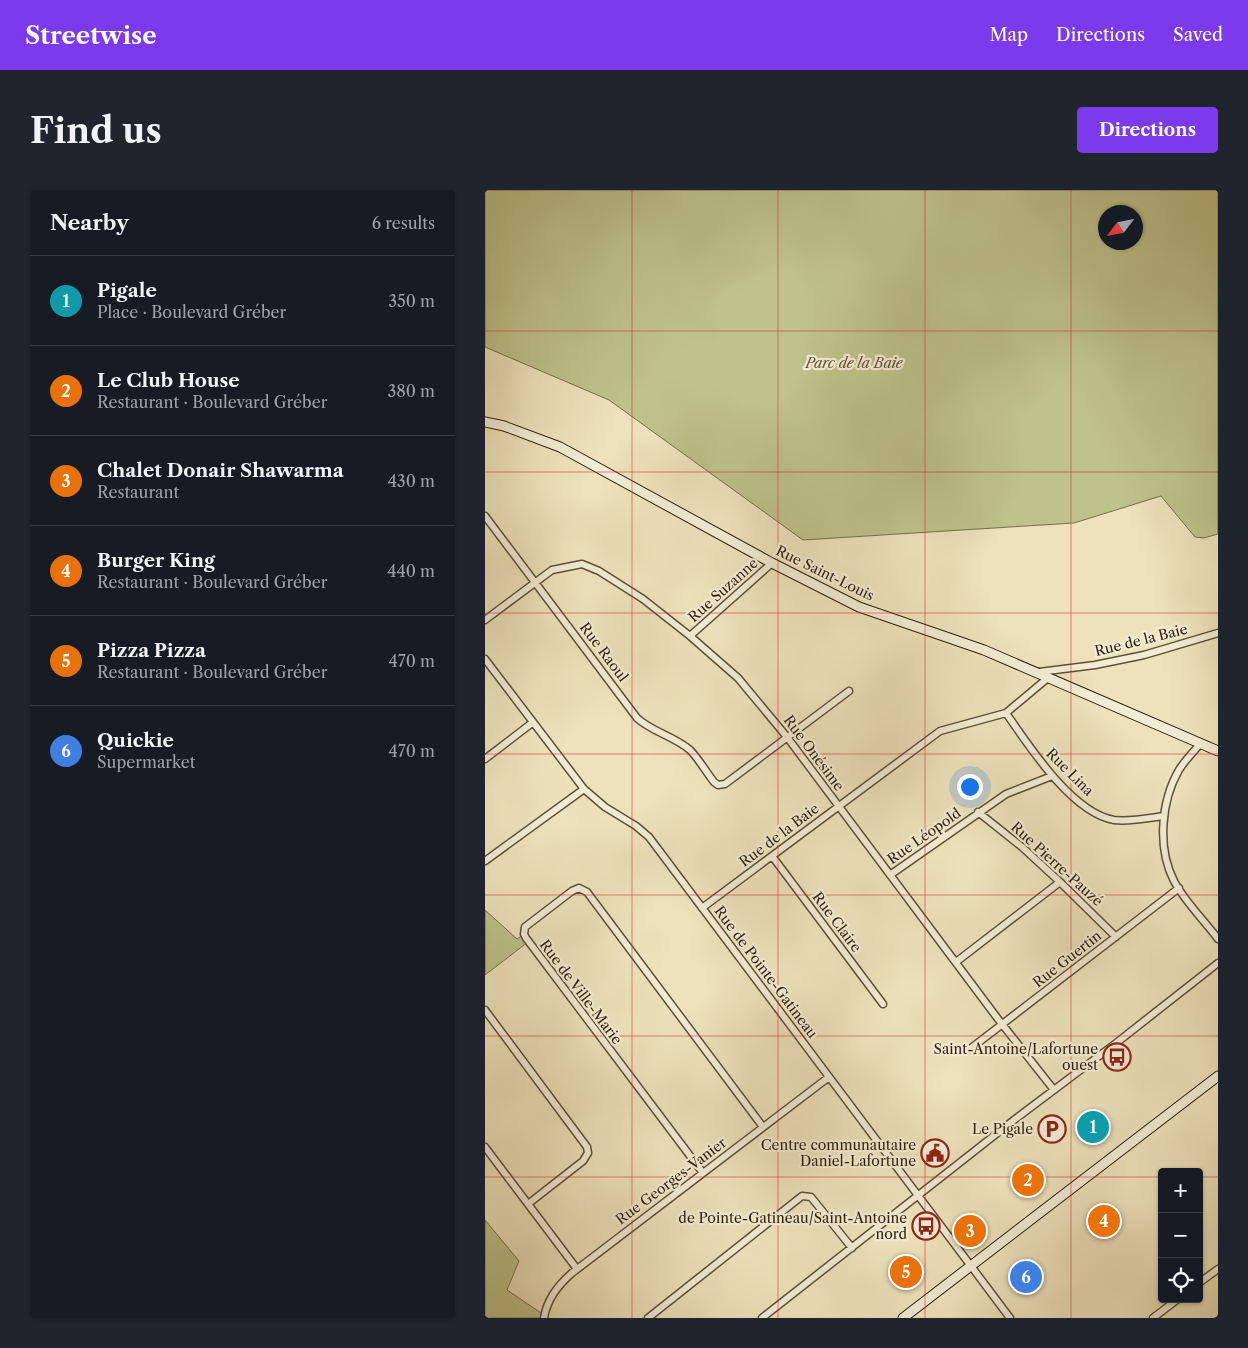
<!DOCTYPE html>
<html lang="en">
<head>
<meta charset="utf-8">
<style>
  :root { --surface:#171b24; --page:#20242c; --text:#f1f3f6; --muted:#9ea1a6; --line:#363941; --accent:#7c3aed }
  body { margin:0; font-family:"Libre Caslon Text",serif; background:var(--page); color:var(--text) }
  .controls { position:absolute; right:15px; bottom:15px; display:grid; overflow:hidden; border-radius:5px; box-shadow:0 1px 4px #0004 }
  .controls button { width:45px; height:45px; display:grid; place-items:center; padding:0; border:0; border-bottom:1px solid var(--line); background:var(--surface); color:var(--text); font:25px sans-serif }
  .compass { position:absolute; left:613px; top:15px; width:45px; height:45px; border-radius:50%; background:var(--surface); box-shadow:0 1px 4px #0004; rotate:238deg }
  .you { position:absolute; left:484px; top:596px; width:18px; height:18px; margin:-12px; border:4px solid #fff; border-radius:50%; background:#1a73e8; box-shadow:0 0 0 8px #1a73e833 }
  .badge { display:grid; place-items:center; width:32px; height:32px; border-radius:50%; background:var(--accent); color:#fff; font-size:16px; font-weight:700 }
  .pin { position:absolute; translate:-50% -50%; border:2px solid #fff; box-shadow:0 1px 5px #0006 }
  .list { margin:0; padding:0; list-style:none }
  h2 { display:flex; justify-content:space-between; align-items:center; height:65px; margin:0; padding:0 20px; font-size:21px }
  h2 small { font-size:16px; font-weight:400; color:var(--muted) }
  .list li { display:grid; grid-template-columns:32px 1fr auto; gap:15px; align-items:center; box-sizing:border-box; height:90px; padding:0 20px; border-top:1px solid var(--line) }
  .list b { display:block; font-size:19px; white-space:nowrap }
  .list p { margin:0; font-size:16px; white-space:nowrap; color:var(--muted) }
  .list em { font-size:16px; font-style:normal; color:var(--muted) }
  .icon { flex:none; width:28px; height:28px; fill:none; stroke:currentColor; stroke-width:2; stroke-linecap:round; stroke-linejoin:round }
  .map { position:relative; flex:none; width:733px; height:1128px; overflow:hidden; border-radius:5px }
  header { display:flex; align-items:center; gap:30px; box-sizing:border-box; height:70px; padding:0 25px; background:var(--accent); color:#fff }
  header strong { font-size:24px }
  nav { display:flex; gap:28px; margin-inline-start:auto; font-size:18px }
  .intro { display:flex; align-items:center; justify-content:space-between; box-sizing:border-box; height:120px; padding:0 30px }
  h1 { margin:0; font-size:35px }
  .button { padding:12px 22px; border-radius:5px; background:var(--accent); color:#fff; font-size:18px; font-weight:700 }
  main { display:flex; gap:30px; padding:0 30px }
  aside { flex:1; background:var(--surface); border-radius:5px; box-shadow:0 1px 4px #0004 }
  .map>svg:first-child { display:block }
</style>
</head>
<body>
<header>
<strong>Streetwise</strong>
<nav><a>Map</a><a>Directions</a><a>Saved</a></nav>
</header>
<div class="intro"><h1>Find us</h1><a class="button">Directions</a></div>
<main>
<aside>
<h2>Nearby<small>6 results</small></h2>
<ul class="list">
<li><span class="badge" style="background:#0f9aa8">1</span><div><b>Pigale</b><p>Place · Boulevard Gréber</p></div><em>350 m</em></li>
<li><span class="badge" style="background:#e8710a">2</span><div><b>Le Club House</b><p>Restaurant · Boulevard Gréber</p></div><em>380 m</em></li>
<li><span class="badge" style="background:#e8710a">3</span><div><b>Chalet Donair Shawarma</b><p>Restaurant</p></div><em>430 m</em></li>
<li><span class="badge" style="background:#e8710a">4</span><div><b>Burger King</b><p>Restaurant · Boulevard Gréber</p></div><em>440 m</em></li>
<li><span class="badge" style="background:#e8710a">5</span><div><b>Pizza Pizza</b><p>Restaurant · Boulevard Gréber</p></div><em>470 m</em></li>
<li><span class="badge" style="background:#3f7fe0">6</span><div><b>Quickie</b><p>Supermarket</p></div><em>470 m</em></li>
</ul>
</aside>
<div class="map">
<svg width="733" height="1128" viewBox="0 0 733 1128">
  <rect width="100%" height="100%" fill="#ede2bc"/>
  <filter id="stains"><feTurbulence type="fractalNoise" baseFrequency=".004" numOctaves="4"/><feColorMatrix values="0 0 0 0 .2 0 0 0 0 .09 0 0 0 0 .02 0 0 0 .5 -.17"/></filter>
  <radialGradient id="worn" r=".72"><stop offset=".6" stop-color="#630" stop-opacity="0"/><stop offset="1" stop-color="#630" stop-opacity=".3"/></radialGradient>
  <path fill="#bec28c" stroke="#76704c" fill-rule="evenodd" d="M0,0H733V344L719,348L710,347L676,306L589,333L318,350L124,210L0,157ZM620,22H650V52H620Z
    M0,720L32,749L39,744L43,752L0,785Z
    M0,1030L34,1071L22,1100L59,1125V1128H0Z"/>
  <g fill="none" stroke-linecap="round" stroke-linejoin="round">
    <g stroke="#5e5037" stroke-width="9">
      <path id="street" d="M0,326L152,528C167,542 189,546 205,560C214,569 221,582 229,592L233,595L240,594L364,501
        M0,430L67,380L97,374L114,381L158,409L205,446L253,488L302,547L513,829L569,900
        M205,446L287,373
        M0,469L99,599L120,617L151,636L164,647L525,1128
        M554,482L610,475L659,465L733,443
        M521,523C544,556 587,623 629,630C645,632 664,628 679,626
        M716,553C709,561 700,570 694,580C676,611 672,658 689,691C700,712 719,730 733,749
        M0,569L47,533
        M493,622L537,657L575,692L631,747
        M287,666L398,814
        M0,671L99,599
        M405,685L521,604L567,586
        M217,718L455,541L521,523L564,487
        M471,772L575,692
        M0,820L102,957L103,963L98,971L43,1014
        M485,859L694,698
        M0,957L92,1079
        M218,983L41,748L39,744L40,737L87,701L94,698L102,702L278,937
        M714,1093L733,1079
        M59,1128C62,1109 73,1095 87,1083L344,887
        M163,1128L317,1006L326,1007L367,1058
        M277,1128L529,930L630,854L733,773
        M668,1128L693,1109"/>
    </g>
    <g stroke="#2f1f0b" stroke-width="11">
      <path id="secondary" d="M0,232L19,236L75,257L287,373L374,417L499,460L733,561
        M418,1128L733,886"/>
    </g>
    <use href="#street" stroke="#f3ecd3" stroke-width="6"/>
    <use href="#secondary" stroke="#f3ecd3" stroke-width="9"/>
  </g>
  <path fill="none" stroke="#d62828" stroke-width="1" stroke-opacity="0.55" d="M147,0V1128M293,0V1128M440,0V1128M586,0V1128M0,141H733M0,282H733M0,423H733M0,564H733M0,705H733M0,846H733M0,987H677M714,987H733"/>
  <defs>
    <g id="bus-ring" transform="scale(1.4375)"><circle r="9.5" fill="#f3ecd3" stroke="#8f2418" stroke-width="1.5"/><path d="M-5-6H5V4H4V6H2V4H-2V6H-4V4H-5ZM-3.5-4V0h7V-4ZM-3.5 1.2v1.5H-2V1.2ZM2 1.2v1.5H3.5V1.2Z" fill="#8f2418"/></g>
    <g id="parking-ring" transform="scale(1.4375)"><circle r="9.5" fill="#f3ecd3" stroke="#8f2418" stroke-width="1.5"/><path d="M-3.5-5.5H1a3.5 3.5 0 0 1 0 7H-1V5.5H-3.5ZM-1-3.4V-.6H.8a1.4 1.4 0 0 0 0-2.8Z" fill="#8f2418"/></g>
    <g id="civic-ring" transform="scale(1.4375)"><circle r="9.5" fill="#f3ecd3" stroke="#8f2418" stroke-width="1.5"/><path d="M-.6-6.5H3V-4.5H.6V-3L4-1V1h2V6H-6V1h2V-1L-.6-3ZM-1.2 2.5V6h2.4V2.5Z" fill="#8f2418"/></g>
  </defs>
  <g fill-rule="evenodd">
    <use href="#bus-ring" x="632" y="867"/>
    <use href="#parking-ring" x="567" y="939"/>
    <use href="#civic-ring" x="450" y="963"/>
    <use href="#bus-ring" x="441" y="1036"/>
  </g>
  <g text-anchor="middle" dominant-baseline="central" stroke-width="4.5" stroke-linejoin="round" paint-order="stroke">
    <g font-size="14" font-style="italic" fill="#5a5032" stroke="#f3ecd3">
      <text x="369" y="173">Parc de la Baie</text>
    </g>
    <g font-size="14" fill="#2f1f0b" stroke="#f3ecd3">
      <text transform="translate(340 383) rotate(26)">Rue Saint-Louis</text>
      <text transform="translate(238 400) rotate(-42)">Rue Suzanne</text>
      <text transform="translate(656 450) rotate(-14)">Rue de la Baie</text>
      <text transform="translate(119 462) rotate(53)">Rue Raoul</text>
      <text transform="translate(329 563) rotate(53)">Rue Onésime</text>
      <text transform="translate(585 582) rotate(45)">Rue Lina</text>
      <text transform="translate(294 645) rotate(-37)">Rue de la Baie</text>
      <text transform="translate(439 646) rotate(-35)">Rue Léopold</text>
      <text transform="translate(572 674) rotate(42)">Rue Pierre-Pauzé</text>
      <text transform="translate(352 732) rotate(53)">Rue Claire</text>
      <text transform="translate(582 769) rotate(-38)">Rue Guertin</text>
      <text transform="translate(281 782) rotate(53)">Rue de Pointe-Gatineau</text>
      <text transform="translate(96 802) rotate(53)">Rue de Ville-Marie</text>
      <text transform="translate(186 991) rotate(-37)">Rue Georges-Vanier</text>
    </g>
    <g font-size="14" fill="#2f1f0b" stroke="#f3ecd3" text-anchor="end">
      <text x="613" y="859">Saint-Antoine/Lafortune<tspan x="613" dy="16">ouest</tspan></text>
      <text x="548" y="939">Le Pigale</text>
      <text x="431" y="955">Centre communautaire<tspan x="431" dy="16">Daniel-Lafortune</tspan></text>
      <text x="422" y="1028">de Pointe-Gatineau/Saint-Antoine<tspan x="422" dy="16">nord</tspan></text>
    </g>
  </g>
  <rect width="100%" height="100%" filter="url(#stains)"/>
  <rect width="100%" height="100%" fill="url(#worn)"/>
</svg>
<div class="controls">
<button>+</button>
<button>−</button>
<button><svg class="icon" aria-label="locate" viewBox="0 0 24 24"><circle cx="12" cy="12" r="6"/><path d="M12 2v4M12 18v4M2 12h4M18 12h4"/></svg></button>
</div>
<svg class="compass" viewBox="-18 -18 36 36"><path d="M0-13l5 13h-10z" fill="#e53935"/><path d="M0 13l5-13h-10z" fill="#9ea1a6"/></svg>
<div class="you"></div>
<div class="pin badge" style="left:608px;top:937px;background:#0f9aa8">1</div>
<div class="pin badge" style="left:543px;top:990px;background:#e8710a">2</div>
<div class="pin badge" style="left:485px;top:1041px;background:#e8710a">3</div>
<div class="pin badge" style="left:619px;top:1031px;background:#e8710a">4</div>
<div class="pin badge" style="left:421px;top:1082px;background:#e8710a">5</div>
<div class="pin badge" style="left:541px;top:1087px;background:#3f7fe0">6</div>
</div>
</main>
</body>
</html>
